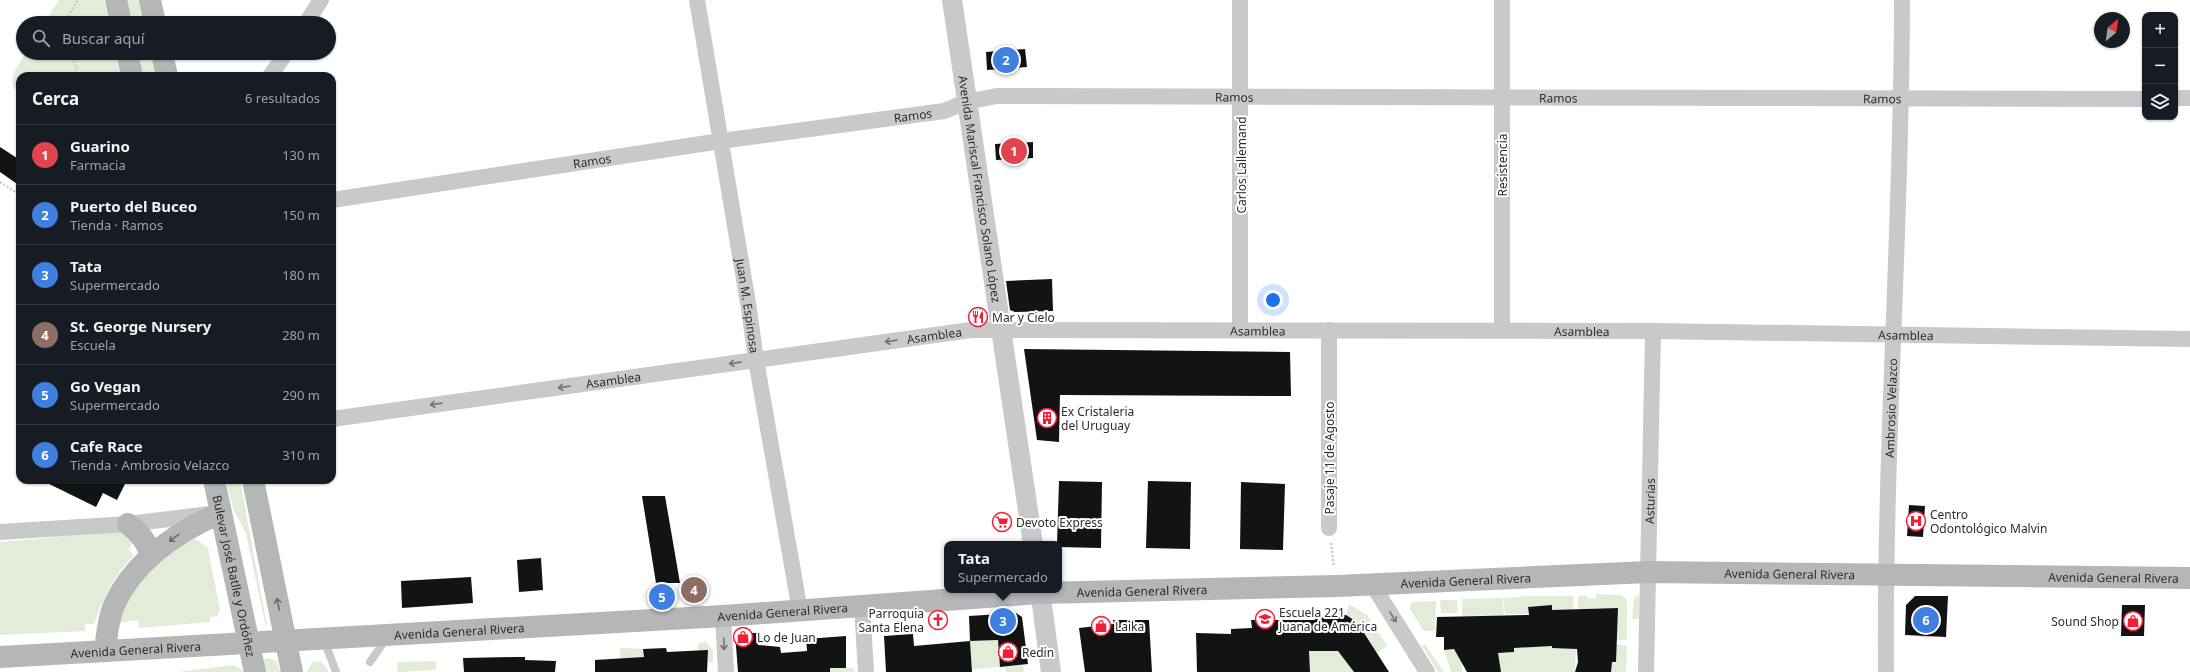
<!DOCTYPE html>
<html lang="es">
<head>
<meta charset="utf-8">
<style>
  :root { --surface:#171b24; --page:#20242c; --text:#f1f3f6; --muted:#9ea1a6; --line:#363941; --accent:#f61c35 }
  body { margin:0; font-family:"Noto Sans",sans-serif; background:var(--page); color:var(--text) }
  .controls { position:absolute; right:12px; top:12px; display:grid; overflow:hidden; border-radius:8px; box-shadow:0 1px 3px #0004 }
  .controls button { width:36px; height:36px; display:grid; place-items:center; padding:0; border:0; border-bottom:1px solid var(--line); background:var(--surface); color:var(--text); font:20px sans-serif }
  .compass { position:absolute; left:2094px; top:12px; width:36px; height:36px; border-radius:50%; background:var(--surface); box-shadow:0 1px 3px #0004; rotate:29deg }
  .you { position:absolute; left:1273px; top:300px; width:14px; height:14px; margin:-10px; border:3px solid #fff; border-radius:50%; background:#1a73e8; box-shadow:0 0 0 6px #1a73e833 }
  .badge { display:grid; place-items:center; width:26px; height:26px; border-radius:50%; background:var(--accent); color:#fff; font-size:13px; font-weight:700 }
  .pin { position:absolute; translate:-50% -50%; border:2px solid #fff; box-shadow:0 1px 4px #0006 }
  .popup { position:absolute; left:944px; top:541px; width:118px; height:52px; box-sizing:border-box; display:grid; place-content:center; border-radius:8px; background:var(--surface); filter:drop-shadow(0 1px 3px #0005); font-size:13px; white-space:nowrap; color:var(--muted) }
  .popup b { font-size:15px; color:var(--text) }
  .popup::after { content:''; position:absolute; left:50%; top:100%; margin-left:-8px; border:8px solid transparent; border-top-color:var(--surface) }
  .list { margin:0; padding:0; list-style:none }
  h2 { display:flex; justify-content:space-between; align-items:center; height:52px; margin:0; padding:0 16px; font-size:17px }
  h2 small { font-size:13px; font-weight:400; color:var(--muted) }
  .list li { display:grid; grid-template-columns:26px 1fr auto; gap:12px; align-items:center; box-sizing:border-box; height:60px; padding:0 16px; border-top:1px solid var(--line) }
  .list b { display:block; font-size:15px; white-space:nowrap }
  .list p { margin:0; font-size:13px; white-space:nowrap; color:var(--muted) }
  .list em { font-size:13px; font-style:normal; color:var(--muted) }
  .icon { flex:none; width:22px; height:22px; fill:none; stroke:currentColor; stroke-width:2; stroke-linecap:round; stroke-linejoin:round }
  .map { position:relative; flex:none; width:2190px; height:672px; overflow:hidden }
  .search { position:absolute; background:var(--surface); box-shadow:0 1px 3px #0004; left:16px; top:16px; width:320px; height:44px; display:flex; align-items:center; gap:10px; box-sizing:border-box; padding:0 14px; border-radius:22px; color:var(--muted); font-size:15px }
  .panel { position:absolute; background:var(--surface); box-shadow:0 1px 3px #0004; left:16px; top:72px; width:320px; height:412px; border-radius:12px }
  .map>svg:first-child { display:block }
</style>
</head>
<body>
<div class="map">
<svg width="2190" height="672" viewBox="0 0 2190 672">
  <rect width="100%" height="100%" fill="#fff"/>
  <path fill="#e3ecd8" d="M59,0H104L109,23H44Z
    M125,0H140L145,23H130Z
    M26,53H115L120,76H20V94C3,83 18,66 26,53Z
    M137,53H152L157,76H142Z
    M226,480H240L267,625L265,623L246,534L233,508Z
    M115,532H126L137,539L128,549L134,555C114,575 103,598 94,624H85V631L0,635V542Z
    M193,537L208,548L220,610L217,616L210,617V622L139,628L138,620L117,623L119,613L143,575Z
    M1596,594L1621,595L1627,600V640H1615L1617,608L1578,609V596L1587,595V598L1596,599Z
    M1639,595V619H1632L1634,598Z
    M1528,596H1573L1574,610H1552L1551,606L1528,607V614H1505L1503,598Z
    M1502,598L1504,615L1462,616V599Z
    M1440,600H1457L1458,613H1441Z
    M1436,601L1435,631H1424L1409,608L1412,602Z
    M1349,604L1367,615L1387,646L1377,653L1357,622L1346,615Z
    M1504,634L1506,664V653L1514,652V647L1576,645L1575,672H1501L1462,664V657V672H1451L1444,650L1483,648Z
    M998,640L1000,667L972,669L970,641Z
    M706,642L713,650V662H708V651H698V643Z
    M1425,644L1444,672H1438L1422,646Z
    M1616,644L1627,646L1626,672H1611L1612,662L1616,663Z
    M1324,645L1335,646L1354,672H1310L1309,651H1323Z
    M620,648L643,649L645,672H621Z
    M267,658L277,661L280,672H262L263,660Z
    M317,661L321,662L327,668L328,672H307L313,662Z
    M436,661V670L398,672L397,662Z
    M233,665L240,668L244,672H178Z
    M1023,665L1024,672H1006L1005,666Z
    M830,668H854L855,672H830Z"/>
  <path fill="#131313" d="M1025,49L1027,67L987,70L986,52Z
    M1033,142V158L996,160L995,144Z
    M0,147L20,160V186L0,172Z
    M1052,279L1053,311L1015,312L1010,310L1006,281Z
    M1024,349L1290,352L1291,396L1060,395L1059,442L1037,440Z
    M41,480H127L117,500L103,493L96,507Z
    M1059,481L1102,482L1101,548L1059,547L1057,544Z
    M1148,481L1191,482L1190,549L1146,548Z
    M1241,482L1285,484L1283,550L1240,549Z
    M642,496H665L680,583H656Z
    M1909,505L1925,506L1923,537L1907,536Z
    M541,558L543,590L519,592L517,560Z
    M471,577L473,603L402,608L401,581Z
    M1915,596H1948L1946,637L1905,635L1906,605Z
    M1552,605V610L1618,608L1616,662H1612L1611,672H1575L1578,662L1577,649L1552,648V646L1514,648V652L1498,653L1501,672H1467L1454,649L1444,650V637H1436L1437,617L1529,615L1528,607Z
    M2122,605H2145L2144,636H2121Z
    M1016,613L1022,617L1028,664L1000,667L998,640L970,641L969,616Z
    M1346,615L1357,622L1389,672H1354L1338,651H1309L1310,672H1197L1196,633L1231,634V629L1252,628L1251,620H1315V618Z
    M1113,620H1149L1152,672H1085L1079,628L1114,624Z
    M735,633H757L758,645L780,647L781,653L807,651L806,639L846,636V668H830V672H738Z
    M913,634L914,646L970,641L972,672H886L884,636Z
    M666,648L667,652L708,650L707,672H595V660L644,657L643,649Z
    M516,657H525V660L556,661L555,672H464L463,658Z"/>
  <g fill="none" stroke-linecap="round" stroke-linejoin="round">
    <path stroke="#c9c9c9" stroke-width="2.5" stroke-dasharray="2 2" stroke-linecap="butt" d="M64,23L78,0
      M72,53L78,76
      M0,182L20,195
      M1331,543L1334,567"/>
    <path stroke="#c9c9c9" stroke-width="8" d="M324,640L336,672
      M370,662L386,639"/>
    <g stroke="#c9c9c9" stroke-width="16">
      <path id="s1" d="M697,0L749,309L756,360L800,611"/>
      <path d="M1502,0V330"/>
      <path d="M306,23L321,0"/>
      <path d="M270,76L286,53"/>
      <path d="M2175,98H2190"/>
      <path id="s2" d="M332,200L721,141L944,111L966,102L997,96L2145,99"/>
      <path d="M1240,329V0"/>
      <path id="s3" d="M332,419L971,330L1653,331L2190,339"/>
      <path d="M1329,528V330"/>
      <path d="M0,532L128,524L210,514"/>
      <path d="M1372,584L1427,672"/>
      <path d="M862,606L866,672"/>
      <path d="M723,616L726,672"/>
      <path id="s4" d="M1646,672L1653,331"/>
      <path id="s5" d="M1886,672C1884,448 1902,224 1902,0"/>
    </g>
    <g stroke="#c9c9c9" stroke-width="20">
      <path id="s6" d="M952,0L1033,544"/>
      <path d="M1040,590L1051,672"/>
    </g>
    <g stroke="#b6b6b6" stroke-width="22">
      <path d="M116,0L121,23"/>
      <path d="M150,0L155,23"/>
      <path d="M127,53L132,76"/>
      <path d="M162,53L167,76"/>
      <path id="s7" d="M214,480L255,672"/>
      <path d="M253,480L292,672"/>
      <path d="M128,524C140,533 146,541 151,555"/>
      <path d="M105,650C107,635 108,619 114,605C134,561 177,532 220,513"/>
      <path id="s8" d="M0,657L723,616L1040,593L1337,586L1648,572L2190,578"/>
    </g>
  </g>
  <defs><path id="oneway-shaft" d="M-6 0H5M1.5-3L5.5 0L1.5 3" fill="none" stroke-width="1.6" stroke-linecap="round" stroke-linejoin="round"/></defs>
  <g stroke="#737373">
    <use href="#oneway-shaft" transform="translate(891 341) rotate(172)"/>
    <use href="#oneway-shaft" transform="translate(735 363) rotate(172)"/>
    <use href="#oneway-shaft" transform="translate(564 387) rotate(172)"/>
    <use href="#oneway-shaft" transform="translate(436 404) rotate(172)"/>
    <use href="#oneway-shaft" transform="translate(1393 617) rotate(58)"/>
    <use href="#oneway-shaft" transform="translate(724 644) rotate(87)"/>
  </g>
  <g stroke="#6a6a6a">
    <use href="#oneway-shaft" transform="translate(174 538) rotate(143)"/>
    <use href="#oneway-shaft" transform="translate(278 604) rotate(-102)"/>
  </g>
  <defs>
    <g id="restaurant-ring" transform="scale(1)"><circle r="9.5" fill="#fff" stroke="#f61c35" stroke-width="1.5"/><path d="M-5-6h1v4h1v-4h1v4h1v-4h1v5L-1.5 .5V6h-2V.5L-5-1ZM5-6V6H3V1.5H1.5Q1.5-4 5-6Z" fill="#f61c35"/></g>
    <g id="building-ring" transform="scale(1)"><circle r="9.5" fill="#fff" stroke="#f61c35" stroke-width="1.5"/><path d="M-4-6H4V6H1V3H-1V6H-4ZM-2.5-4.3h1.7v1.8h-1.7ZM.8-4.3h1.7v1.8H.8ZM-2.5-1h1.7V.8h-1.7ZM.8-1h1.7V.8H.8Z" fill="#f61c35"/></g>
    <g id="hospital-ring" transform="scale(1)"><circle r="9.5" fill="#fff" stroke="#f61c35" stroke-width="1.5"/><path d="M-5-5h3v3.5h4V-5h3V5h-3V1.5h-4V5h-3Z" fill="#f61c35"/></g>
    <g id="supermarket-ring" transform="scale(1)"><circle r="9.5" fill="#fff" stroke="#f61c35" stroke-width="1.5"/><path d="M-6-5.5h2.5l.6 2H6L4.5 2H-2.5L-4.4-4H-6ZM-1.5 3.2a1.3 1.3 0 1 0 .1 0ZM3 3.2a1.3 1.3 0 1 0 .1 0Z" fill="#f61c35"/></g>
    <g id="school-ring" transform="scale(1)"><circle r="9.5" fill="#fff" stroke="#f61c35" stroke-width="1.5"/><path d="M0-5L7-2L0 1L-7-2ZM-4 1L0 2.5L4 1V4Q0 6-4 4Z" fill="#f61c35"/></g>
    <g id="church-ring" transform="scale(1)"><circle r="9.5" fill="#fff" stroke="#f61c35" stroke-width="1.5"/><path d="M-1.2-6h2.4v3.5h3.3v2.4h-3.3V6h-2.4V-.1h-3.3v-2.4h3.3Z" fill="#f61c35"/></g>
    <g id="shop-ring" transform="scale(1)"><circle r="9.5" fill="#fff" stroke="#f61c35" stroke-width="1.5"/><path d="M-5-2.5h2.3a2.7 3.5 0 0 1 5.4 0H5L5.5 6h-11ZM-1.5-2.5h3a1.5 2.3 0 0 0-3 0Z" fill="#f61c35"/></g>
  </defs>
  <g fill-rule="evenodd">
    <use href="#restaurant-ring" x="978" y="317"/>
    <use href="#building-ring" x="1047" y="418"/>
    <use href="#hospital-ring" x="1916" y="521"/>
    <use href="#supermarket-ring" x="1002" y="522"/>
    <use href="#school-ring" x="1265" y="619"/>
    <use href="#church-ring" x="938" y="620"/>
    <use href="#shop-ring" x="2133" y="621"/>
    <use href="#shop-ring" x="1101" y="626"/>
    <use href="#shop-ring" x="743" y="637"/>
    <use href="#shop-ring" x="1008" y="652"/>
  </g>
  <g text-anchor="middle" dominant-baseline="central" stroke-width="4" stroke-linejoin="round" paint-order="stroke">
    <g font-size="12" fill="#2c2c2c" stroke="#fff">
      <text stroke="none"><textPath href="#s2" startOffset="911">Ramos</textPath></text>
      <text stroke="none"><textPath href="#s2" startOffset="1235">Ramos</textPath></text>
      <text stroke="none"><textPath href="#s2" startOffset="1559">Ramos</textPath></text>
      <text stroke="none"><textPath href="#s2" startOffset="587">Ramos</textPath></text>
      <text stroke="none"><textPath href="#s2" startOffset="263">Ramos</textPath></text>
      <text transform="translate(1241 165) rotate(-90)">Carlos Lallemand</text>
      <text transform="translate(1502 165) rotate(-90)">Resistencia</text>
      <text stroke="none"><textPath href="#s6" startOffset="191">Avenida Mariscal Francisco Solano López</textPath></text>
      <text stroke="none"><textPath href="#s1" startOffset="310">Juan M. Espinosa</textPath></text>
      <text stroke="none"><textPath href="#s3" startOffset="932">Asamblea</textPath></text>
      <text stroke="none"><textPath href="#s3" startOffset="1256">Asamblea</textPath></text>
      <text stroke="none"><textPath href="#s3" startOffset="1580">Asamblea</textPath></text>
      <text stroke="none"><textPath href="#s3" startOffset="608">Asamblea</textPath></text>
      <text stroke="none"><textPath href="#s3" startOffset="284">Asamblea</textPath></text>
      <text stroke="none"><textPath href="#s5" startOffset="264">Ambrosio Velazco</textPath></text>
      <text transform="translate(1329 458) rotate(-90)">Pasaje 11 de Agosto</text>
      <text stroke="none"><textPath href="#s4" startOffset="171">Asturias</textPath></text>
      <text stroke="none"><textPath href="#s8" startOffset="1792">Avenida General Rivera</textPath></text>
      <text stroke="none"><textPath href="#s7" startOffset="98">Bulevar José Batlle y Ordóñez</textPath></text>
      <text stroke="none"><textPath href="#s8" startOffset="2116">Avenida General Rivera</textPath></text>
      <text stroke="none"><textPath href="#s8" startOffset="1468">Avenida General Rivera</textPath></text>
      <text stroke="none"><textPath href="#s8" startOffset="1144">Avenida General Rivera</textPath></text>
      <text stroke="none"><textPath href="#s8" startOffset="784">Avenida General Rivera</textPath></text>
      <text stroke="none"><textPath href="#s8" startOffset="460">Avenida General Rivera</textPath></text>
      <text stroke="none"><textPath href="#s8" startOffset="136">Avenida General Rivera</textPath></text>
    </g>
    <g font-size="12" fill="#2c2c2c" stroke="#fff" text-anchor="start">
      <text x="992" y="317">Mar y Cielo</text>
      <text x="1061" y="411">Ex Cristaleria<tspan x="1061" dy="14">del Uruguay</tspan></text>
      <text x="1930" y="514">Centro<tspan x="1930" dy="14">Odontológico Malvin</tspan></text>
      <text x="1016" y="522">Devoto Express</text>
      <text x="1279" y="612">Escuela 221<tspan x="1279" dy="14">Juana de América</tspan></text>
      <text x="924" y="613" text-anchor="end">Parroquia<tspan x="924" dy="14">Santa Elena</tspan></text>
      <text x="2119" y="621" text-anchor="end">Sound Shop</text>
      <text x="1115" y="626">Laika</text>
      <text x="757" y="637">Lo de Juan</text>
      <text x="1022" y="652">Redin</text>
    </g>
  </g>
</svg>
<div class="controls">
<button>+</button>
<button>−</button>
<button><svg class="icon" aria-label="layers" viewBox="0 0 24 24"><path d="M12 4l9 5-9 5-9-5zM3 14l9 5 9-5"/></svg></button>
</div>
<svg class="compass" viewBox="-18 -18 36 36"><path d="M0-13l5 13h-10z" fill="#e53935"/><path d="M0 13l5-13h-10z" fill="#9ea1a6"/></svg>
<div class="you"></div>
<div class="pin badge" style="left:1014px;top:151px;background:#e0444e">1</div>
<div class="pin badge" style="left:1006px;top:60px;background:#3f7fe0">2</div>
<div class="pin badge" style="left:1003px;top:621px;background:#3f7fe0">3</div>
<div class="popup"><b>Tata</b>Supermercado</div>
<div class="pin badge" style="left:694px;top:590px;background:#8d6e63">4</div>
<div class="pin badge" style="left:662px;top:597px;background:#3f7fe0">5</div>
<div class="pin badge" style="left:1926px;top:620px;background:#3f7fe0">6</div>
<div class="search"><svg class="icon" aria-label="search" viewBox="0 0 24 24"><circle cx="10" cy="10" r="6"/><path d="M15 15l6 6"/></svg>Buscar aquí</div>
<section class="panel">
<h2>Cerca<small>6 resultados</small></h2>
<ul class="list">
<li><span class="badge" style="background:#e0444e">1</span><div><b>Guarino</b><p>Farmacia</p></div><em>130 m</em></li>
<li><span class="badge" style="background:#3f7fe0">2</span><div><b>Puerto del Buceo</b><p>Tienda · Ramos</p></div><em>150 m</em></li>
<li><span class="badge" style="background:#3f7fe0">3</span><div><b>Tata</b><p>Supermercado</p></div><em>180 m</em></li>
<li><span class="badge" style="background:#8d6e63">4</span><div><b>St. George Nursery</b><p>Escuela</p></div><em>280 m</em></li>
<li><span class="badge" style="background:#3f7fe0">5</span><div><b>Go Vegan</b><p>Supermercado</p></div><em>290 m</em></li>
<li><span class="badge" style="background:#3f7fe0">6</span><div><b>Cafe Race</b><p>Tienda · Ambrosio Velazco</p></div><em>310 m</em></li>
</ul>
</section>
</div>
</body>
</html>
